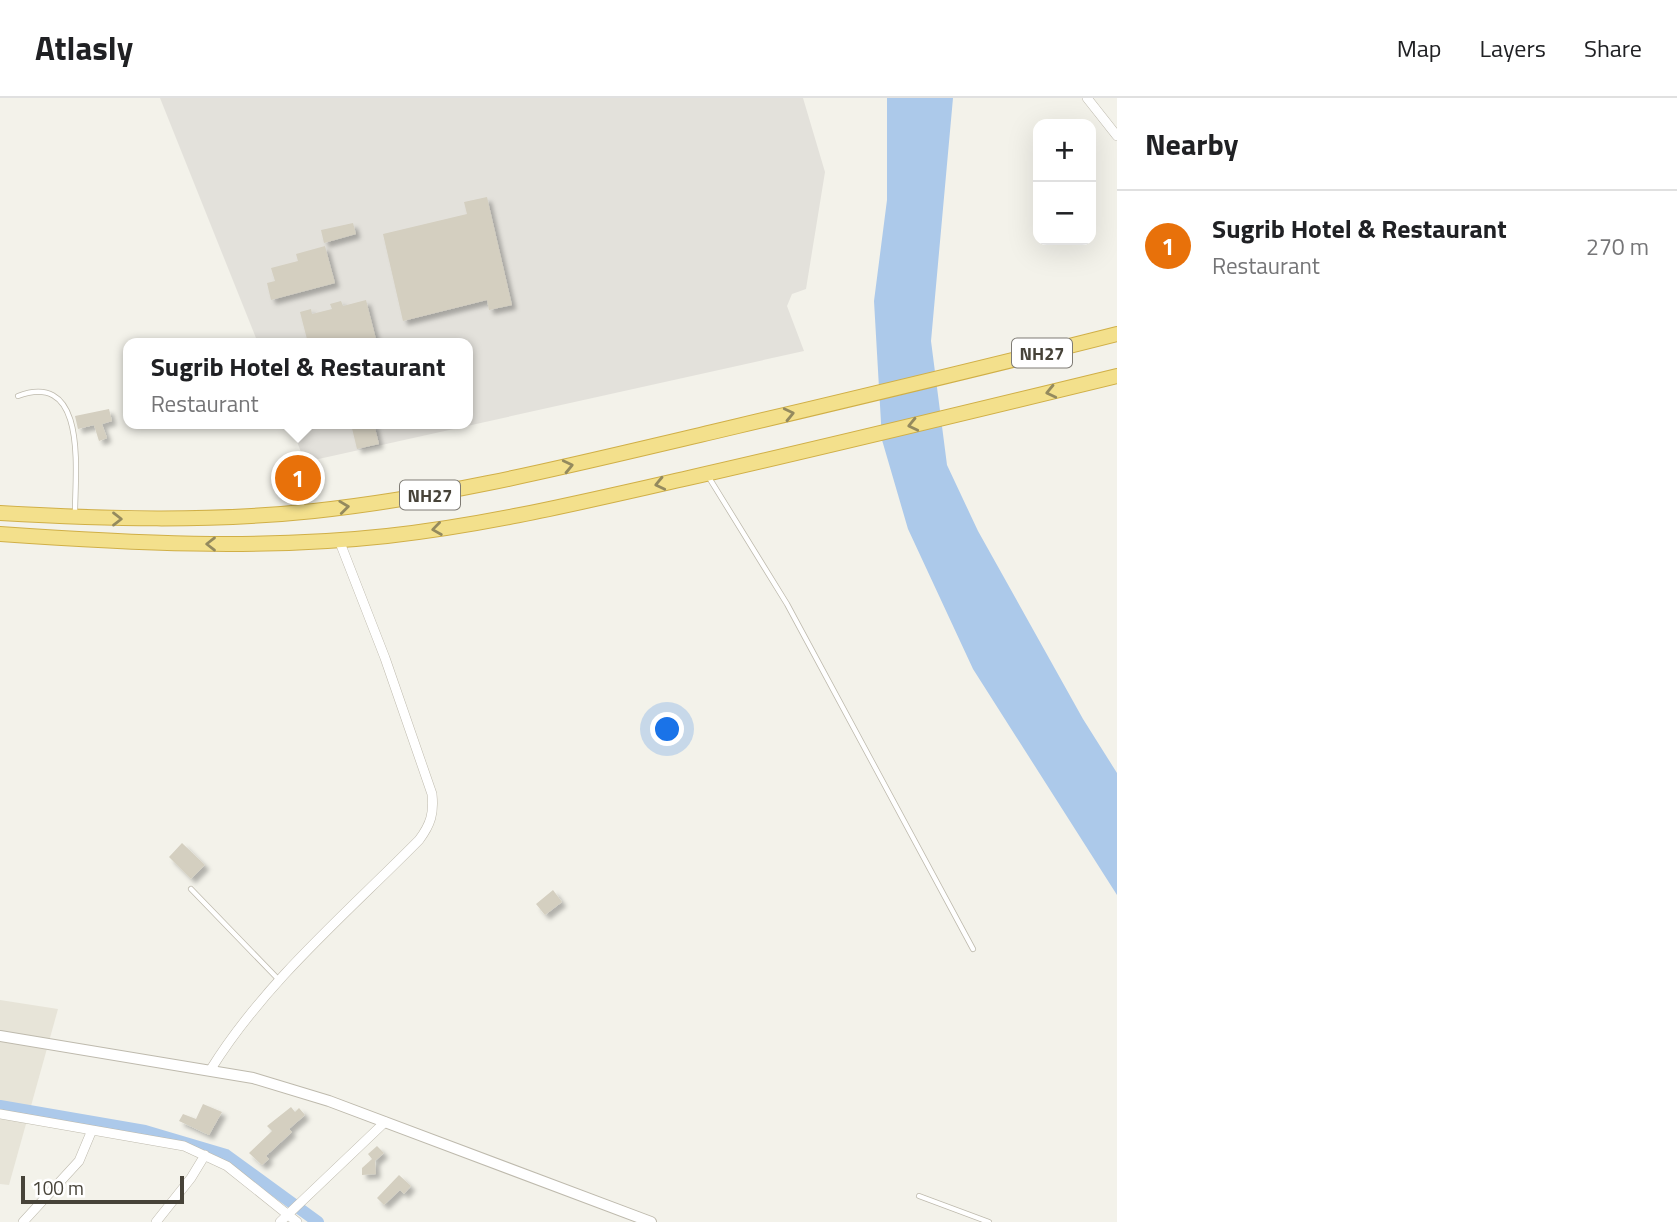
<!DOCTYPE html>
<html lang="en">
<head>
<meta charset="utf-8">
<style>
  :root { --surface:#fff; --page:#f6f6f6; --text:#202124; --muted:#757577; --line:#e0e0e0; --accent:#e7602d }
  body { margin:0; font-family:"Titillium Web",sans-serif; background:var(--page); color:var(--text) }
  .controls { position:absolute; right:21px; top:21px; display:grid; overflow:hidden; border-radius:14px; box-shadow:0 7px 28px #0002 }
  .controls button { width:63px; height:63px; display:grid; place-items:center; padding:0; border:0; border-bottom:2px solid var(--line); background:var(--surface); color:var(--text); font:35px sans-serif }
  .scale { position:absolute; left:21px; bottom:18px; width:163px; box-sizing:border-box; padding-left:7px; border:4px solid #474339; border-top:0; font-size:19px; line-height:24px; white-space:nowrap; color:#474339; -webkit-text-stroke:5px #fff; paint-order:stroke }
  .you { position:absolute; left:668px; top:632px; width:24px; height:24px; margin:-18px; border:5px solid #fff; border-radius:50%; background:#1a73e8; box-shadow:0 0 0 10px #1a73e833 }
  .badge { display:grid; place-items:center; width:46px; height:46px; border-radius:50%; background:var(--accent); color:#fff; font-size:23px; font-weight:700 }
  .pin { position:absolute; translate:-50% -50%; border:4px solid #fff; box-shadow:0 2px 7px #0006 }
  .popup { position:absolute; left:123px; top:240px; width:350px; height:91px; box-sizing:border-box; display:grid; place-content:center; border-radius:14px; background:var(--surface); filter:drop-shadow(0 2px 5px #0005); font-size:23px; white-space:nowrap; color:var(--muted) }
  .popup b { font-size:26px; color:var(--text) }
  .popup::after { content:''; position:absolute; left:50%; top:100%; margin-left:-14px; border:14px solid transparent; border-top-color:var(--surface) }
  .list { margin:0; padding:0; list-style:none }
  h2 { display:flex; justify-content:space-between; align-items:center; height:91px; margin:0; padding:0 28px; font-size:30px }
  h2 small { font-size:23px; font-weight:400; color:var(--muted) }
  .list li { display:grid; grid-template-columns:46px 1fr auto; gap:21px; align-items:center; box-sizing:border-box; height:112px; padding:0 28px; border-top:2px solid var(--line) }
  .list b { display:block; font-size:26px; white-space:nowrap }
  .list p { margin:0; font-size:23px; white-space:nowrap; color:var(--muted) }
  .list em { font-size:23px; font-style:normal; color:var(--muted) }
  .map { position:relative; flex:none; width:1117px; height:1124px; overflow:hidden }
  header { display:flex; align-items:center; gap:42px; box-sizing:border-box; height:98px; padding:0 35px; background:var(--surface); border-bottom:2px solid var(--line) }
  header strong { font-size:33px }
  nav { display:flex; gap:38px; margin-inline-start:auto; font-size:24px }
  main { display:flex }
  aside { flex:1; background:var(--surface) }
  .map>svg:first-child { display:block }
</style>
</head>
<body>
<header>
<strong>Atlasly</strong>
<nav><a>Map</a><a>Layers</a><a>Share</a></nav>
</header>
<main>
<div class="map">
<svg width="1117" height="1124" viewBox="0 0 1117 1124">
  <defs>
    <filter id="shadow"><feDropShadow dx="4.5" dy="4.5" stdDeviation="2" flood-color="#0004"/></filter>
  </defs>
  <rect width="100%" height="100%" fill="#f3f2ea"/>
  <path fill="#e7e4d8" d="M0,902L58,911L9,1087L0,1086Z"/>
  <path fill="#e3e1db" d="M160,0H803L825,74L806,191L792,196L787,208L804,253L305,364L290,326H468V245H258Z"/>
  <path fill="#acc9ea" d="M887,0H953L931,243L947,367L978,433L1083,621L1117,675V797L973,571L908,431L882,342L874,203L887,102Z"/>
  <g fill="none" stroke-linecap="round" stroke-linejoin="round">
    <path stroke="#acc9ea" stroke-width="12" d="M0,1008L145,1033L226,1057L318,1124"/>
  </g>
  <path fill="#d4cfc0" filter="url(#shadow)" d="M487,99L512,207L489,212L487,202L403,223L383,136L467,116L464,104Z
    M353,125L356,136L324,145L321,132Z
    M325,148L335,185L271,202L267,185L275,183L271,170L298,163L296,156Z
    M366,202L377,245H308L300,214L311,211L312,216L332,211L330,206L341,203L343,208Z
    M109,311L112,323L102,326L107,340L99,343L94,327L78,331L75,318Z
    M351,326H374L379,346L357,351Z
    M182,745L205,767L191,781L169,759Z
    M553,792L562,804L545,817L536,806Z
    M203,1006L222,1014L209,1037L179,1023L183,1016L196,1021Z
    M291,1009L295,1014L299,1010L305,1017L289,1031L292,1034L266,1058L269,1061L262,1067L249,1055L272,1033L267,1028Z
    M377,1048L384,1055L375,1063L376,1076L362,1077V1070L372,1061L368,1056Z
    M399,1077L411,1088L404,1096L400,1092L384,1107L377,1100Z"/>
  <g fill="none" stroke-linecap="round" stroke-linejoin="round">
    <g stroke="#bebaad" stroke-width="6">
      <path id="service" d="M18,298C88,272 75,374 75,415
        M708,378L787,506L973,851
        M191,791L280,883
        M919,1098L989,1124"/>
    </g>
    <g stroke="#bebaad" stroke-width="10">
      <path id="minor" d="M1087,0L1117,38
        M211,971C265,884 348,814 419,742C431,726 434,715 432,696L385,560L339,442
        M0,1016L184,1048L227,1068L297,1124
        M23,1124L79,1063L92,1032
        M156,1124L191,1080L205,1057
        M280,1124L385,1024"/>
    </g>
    <g stroke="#bebaad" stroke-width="12">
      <path id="tertiary" d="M0,938L253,980L329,1003L651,1124"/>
    </g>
    <g stroke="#d0af47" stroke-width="16">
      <path id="trunk" d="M0,415C105,421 209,424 314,413C445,399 572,367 700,337C839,304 979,271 1117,236
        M0,436C129,445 258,452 387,438C488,427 586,403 684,381C829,348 973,313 1117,278"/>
    </g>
    <use href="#service" stroke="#fff" stroke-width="4.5"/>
    <use href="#minor" stroke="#fff" stroke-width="9"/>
    <use href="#tertiary" stroke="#fff" stroke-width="10"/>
    <use href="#trunk" stroke="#f3e08c" stroke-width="14"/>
  </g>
  <defs><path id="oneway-chevron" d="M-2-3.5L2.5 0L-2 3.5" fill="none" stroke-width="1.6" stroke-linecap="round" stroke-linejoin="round" transform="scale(1.75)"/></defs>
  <g stroke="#948a5e">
    <use href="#oneway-chevron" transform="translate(1051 294) rotate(167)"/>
    <use href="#oneway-chevron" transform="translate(789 316) rotate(-13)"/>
    <use href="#oneway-chevron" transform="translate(913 327) rotate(167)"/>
    <use href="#oneway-chevron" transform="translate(568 368) rotate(-13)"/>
    <use href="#oneway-chevron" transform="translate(660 386) rotate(167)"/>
    <use href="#oneway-chevron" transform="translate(344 409) rotate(-7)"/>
    <use href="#oneway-chevron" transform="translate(117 421)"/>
    <use href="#oneway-chevron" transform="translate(437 431) rotate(172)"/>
    <use href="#oneway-chevron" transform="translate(211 446) rotate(180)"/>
  </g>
  <g text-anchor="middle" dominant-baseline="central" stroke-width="5" stroke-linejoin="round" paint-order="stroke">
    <g fill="#fff" stroke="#7e7b74" stroke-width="2">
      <rect x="1012" y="240.5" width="60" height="29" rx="5"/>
      <rect x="400" y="382.5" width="60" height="29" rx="5"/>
    </g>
    <g font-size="18" font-weight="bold" fill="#474339">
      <text x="1042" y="255">NH27</text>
      <text x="430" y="397">NH27</text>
    </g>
  </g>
</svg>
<div class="controls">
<button>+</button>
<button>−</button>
</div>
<div class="scale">100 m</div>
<div class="you"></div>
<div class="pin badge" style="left:298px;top:380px;background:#e8710a">1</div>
<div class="popup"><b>Sugrib Hotel &amp; Restaurant</b>Restaurant</div>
</div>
<aside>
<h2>Nearby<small></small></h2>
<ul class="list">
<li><span class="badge" style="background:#e8710a">1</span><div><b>Sugrib Hotel &amp; Restaurant</b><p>Restaurant</p></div><em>270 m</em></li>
</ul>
</aside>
</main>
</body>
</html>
